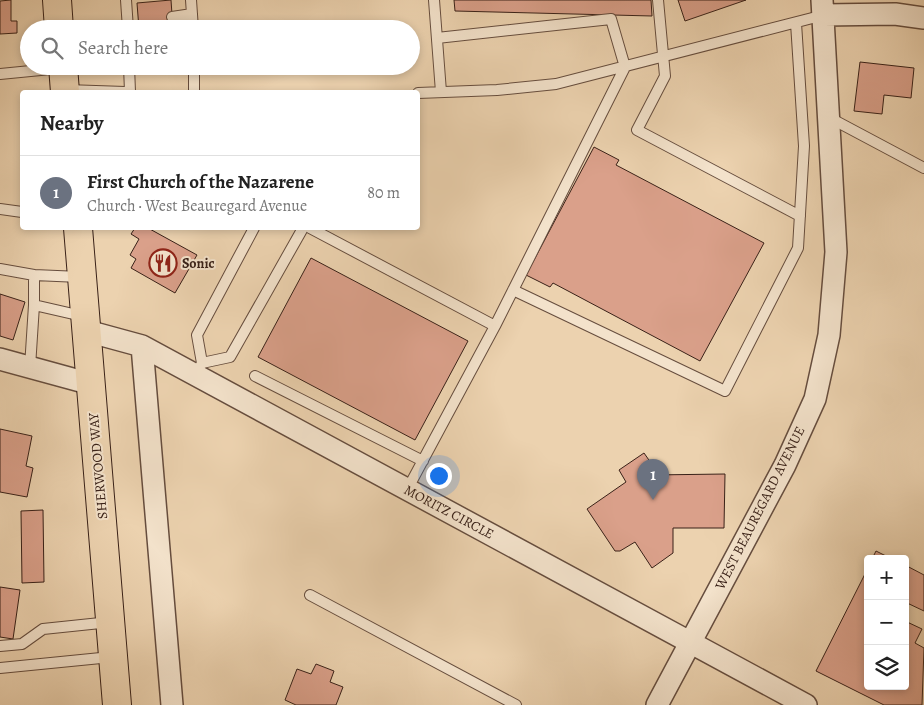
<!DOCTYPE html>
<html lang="en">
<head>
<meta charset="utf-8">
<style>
  :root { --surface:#fff; --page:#f2f2f2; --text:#222; --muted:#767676; --line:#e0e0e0; --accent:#2563eb }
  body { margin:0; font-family:Alegreya,serif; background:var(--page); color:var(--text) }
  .controls { position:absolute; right:15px; bottom:15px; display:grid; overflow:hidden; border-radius:5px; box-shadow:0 2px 8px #0003 }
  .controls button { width:45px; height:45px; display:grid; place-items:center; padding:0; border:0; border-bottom:1px solid var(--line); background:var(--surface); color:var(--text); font:25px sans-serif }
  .you { position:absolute; left:438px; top:475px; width:18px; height:18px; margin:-12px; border:4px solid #fff; border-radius:50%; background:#1a73e8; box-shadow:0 0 0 8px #1a73e833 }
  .badge { display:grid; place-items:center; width:32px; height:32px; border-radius:50%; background:var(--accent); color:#fff; font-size:16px; font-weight:700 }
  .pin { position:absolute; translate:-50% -41px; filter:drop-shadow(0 1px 2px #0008) }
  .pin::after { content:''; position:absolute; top:26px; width:18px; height:15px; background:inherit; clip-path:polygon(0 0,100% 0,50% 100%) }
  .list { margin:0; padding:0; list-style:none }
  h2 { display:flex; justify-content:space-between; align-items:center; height:65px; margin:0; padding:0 20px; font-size:21px }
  h2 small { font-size:16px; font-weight:400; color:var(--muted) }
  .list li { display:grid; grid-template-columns:32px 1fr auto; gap:15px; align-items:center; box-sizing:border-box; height:75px; padding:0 20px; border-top:1px solid var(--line) }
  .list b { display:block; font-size:19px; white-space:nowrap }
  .list p { margin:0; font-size:16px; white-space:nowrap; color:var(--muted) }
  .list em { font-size:16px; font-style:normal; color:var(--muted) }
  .icon { flex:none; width:28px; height:28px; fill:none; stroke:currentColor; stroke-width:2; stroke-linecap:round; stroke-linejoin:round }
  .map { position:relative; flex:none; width:924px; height:705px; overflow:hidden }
  .search { position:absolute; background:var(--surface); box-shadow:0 2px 8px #0003; left:20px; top:20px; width:400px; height:55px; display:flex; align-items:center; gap:12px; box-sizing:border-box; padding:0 18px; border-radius:28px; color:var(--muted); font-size:19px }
  .panel { position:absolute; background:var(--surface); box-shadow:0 2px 8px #0003; left:20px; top:90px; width:400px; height:140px; border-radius:5px }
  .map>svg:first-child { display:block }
</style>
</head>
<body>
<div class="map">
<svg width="924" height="705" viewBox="0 0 924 705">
  <rect width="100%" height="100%" fill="#ecd2af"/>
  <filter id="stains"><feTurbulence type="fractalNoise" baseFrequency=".004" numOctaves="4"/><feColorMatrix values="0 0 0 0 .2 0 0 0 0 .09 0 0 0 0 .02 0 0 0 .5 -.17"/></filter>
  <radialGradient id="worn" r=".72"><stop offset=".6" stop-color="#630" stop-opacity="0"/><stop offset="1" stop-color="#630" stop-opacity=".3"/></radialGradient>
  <path fill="#daa08a" stroke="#392118" d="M11,0V21H17V33L0,34V1Z
    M171,0L173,29H139L137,3Z
    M454,0H651L652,16L455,11Z
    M678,0H746L685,21Z
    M860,62L914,68L911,98L884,95L882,114L854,111Z
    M594,147L619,160L616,165L764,243L700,361L553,283L550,287L526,275Z
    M135,228H148L197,255L175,293L131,268L136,259L130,255L139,239L131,234Z
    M311,258L468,341L415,440L258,357Z
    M0,294L25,302L13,340L0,336Z
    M0,429L32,436L26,466L33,468L27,497L0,492Z
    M644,453L651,463V475L725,474L724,528H673V553L652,568L635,542L620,551H615L587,509L626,482L619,470Z
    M43,510L44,582L22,583L21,511Z
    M876,551L892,559H872Z
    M905,565L924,575V611L905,602Z
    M868,568V686H905V621L922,629L915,643L924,648L922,705H884L816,671Z
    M0,587L20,590L13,639L0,637Z
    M316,664L334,671L330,682L343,687L336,705H296L285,700L297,669L311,674Z"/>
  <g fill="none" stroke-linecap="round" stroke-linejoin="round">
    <g stroke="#664d3e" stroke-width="12">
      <path id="lane" d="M126,0L128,29
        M191,0L193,29
        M434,0L441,92
        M658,0L665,76L637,130L800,216
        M172,17L192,14
        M129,66L130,92
        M0,74L61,68
        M66,90L125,92
        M194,92V66
        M418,93L497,90L556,84L824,15
        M830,118L924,168
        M0,209L22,212
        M310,228L495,326L625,67L611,19L437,38
        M0,269L34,275
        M80,277L34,275V305L82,316
        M513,290L725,391L798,248L804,146L796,23
        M202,363L197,335L254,228
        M30,367L34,305
        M196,375L202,363L230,357L303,228
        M255,376L423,461
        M407,490L495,326
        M310,595L516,705
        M0,646L22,644L43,629L110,622
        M0,668L111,657"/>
    </g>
    <g stroke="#664d3e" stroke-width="24">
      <path id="street" d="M824,15L895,14L924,18
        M87,331L142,346L806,705
        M142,346L172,705
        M0,359L91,384
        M657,705L785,465L815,399L829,335L836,252L822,0"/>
    </g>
    <g stroke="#392118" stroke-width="30">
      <path id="primary" d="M57,0L59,29
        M63,66L65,92
        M78,228L117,705"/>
    </g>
    <use href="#lane" stroke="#f3e2cb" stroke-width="10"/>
    <use href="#street" stroke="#f3e2cb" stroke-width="21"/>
    <use href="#primary" stroke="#ecd2af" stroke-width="28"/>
  </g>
  <defs>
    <g id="restaurant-ring" transform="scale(1.4375)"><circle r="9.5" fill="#f3e2cb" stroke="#8f2418" stroke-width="1.5"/><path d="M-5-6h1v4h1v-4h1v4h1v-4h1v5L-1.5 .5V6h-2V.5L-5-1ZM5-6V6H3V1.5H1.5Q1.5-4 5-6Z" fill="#8f2418"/></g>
  </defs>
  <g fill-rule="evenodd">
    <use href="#restaurant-ring" x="163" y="263"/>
  </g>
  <g text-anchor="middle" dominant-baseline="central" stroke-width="4" stroke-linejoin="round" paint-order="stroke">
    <g font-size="14" font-weight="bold" fill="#392118" stroke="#f3e2cb" text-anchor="start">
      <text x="182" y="263">Sonic</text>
    </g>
    <g font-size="14" fill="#392118" stroke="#f3e2cb">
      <text transform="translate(98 466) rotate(-95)">SHERWOOD WAY</text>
      <text transform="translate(760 508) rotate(-63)">WEST BEAUREGARD AVENUE</text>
      <text transform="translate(449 512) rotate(28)">MORITZ CIRCLE</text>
    </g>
  </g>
  <rect width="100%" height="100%" filter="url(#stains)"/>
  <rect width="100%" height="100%" fill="url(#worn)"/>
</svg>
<div class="controls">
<button>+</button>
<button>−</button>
<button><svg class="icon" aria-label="layers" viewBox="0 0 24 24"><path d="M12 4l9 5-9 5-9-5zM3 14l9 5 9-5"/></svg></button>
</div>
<div class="you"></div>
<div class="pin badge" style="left:653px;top:500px;background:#6b7280">1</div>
<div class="search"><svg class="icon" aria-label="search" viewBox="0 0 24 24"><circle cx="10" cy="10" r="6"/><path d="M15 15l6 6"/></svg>Search here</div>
<section class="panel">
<h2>Nearby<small></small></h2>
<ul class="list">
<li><span class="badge" style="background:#6b7280">1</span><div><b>First Church of the Nazarene</b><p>Church · West Beauregard Avenue</p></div><em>80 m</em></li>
</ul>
</section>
</div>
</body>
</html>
